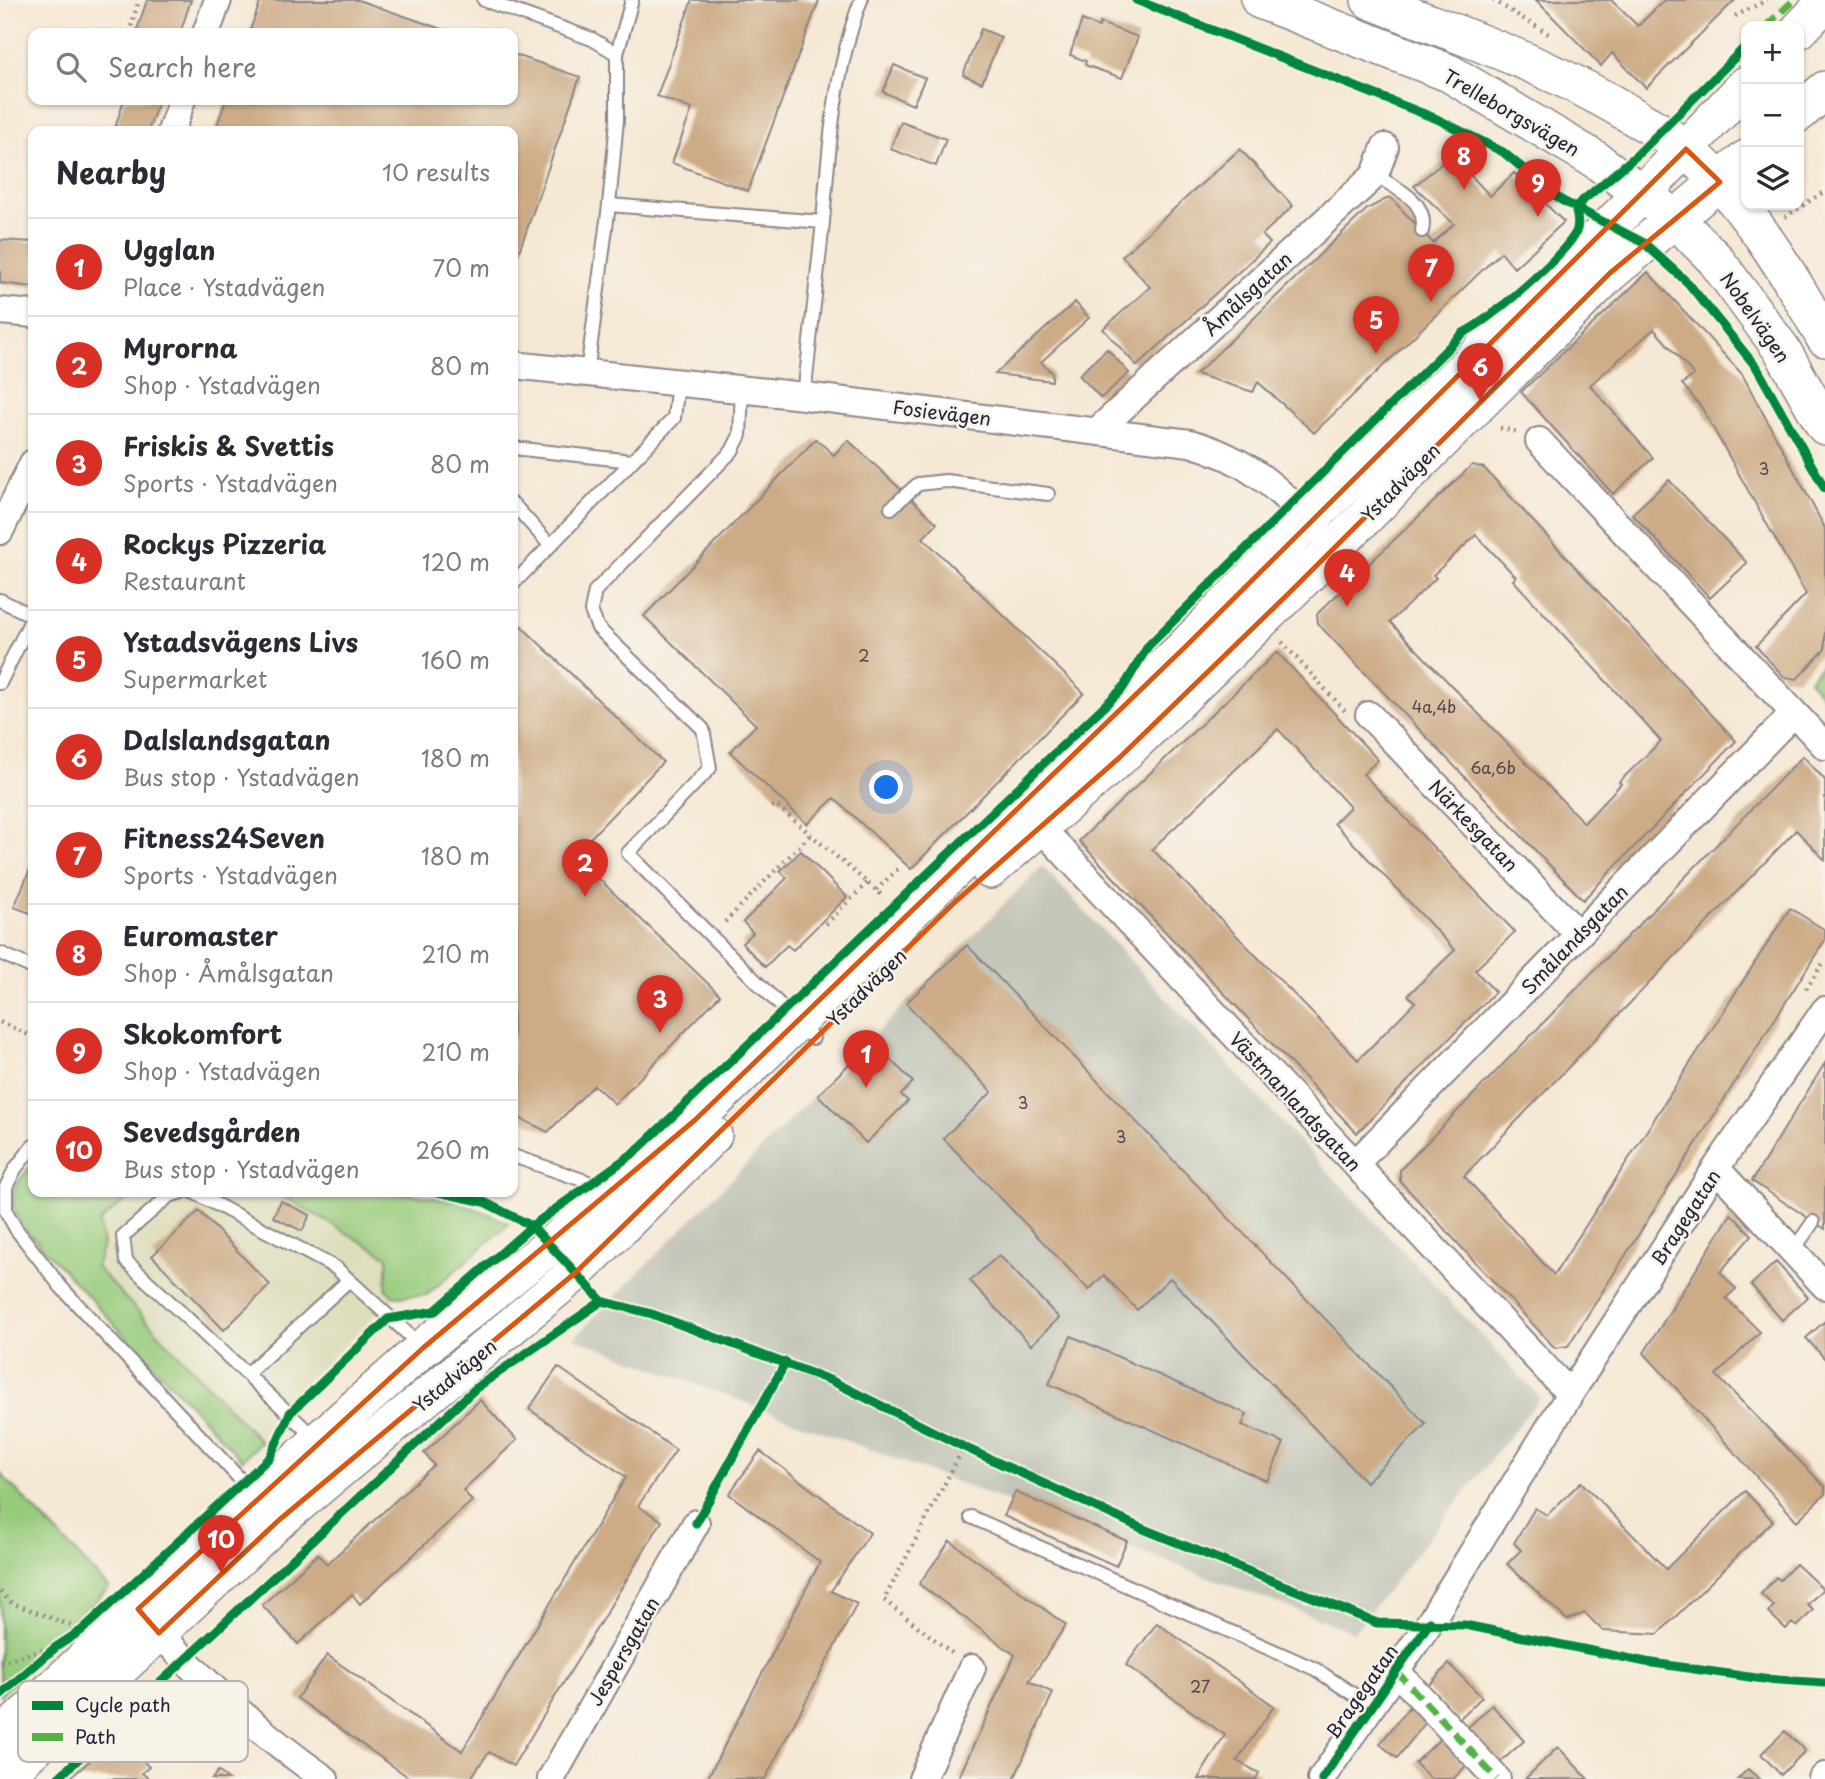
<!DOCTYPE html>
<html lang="en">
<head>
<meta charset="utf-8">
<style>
  :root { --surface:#fff; --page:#f2f2f3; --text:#2b2b33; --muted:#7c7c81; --line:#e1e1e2; --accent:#d93025 }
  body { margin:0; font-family:"Playpen Sans",sans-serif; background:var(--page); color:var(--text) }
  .controls { position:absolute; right:21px; top:21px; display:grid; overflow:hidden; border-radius:14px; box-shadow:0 2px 5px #0004 }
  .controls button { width:63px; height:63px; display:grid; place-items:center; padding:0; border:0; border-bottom:2px solid var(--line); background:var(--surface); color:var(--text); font:35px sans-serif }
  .you { position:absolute; left:887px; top:788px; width:24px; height:24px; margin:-18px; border:5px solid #fff; border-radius:50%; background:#1a73e8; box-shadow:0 0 0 10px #1a73e833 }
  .badge { display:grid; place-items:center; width:46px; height:46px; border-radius:50%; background:var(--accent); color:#fff; font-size:23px; font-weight:700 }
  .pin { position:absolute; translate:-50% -58px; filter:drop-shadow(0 2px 4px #0008) }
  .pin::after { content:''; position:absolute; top:37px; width:24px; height:21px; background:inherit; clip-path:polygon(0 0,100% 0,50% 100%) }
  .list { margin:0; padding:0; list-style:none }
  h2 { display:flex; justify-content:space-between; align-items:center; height:91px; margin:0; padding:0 28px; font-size:30px }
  h2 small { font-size:23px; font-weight:400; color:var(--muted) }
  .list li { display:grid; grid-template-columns:46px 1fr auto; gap:21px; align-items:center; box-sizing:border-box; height:98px; padding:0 28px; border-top:2px solid var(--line) }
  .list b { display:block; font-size:26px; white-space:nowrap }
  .list p { margin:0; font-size:23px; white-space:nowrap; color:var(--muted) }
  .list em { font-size:23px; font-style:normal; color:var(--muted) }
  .icon { flex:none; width:38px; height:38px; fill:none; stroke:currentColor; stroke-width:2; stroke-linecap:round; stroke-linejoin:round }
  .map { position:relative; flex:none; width:1825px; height:1779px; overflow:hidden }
  .search { position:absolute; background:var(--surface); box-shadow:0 2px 5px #0004; left:28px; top:28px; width:490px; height:77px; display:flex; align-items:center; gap:18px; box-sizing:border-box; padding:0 24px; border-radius:14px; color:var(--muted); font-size:26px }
  .panel { position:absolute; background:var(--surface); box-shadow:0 2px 5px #0004; left:28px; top:126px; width:490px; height:1071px; border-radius:14px }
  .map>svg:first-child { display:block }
</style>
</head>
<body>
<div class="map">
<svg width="1825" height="1779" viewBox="0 0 1825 1779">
  <rect width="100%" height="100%" fill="#f7f3e8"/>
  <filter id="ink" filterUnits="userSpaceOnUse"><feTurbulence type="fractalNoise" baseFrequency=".0143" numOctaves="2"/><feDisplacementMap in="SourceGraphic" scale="14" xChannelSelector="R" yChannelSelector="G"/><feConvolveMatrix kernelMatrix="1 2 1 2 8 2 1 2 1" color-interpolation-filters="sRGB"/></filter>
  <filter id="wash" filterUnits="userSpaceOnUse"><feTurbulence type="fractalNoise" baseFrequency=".00686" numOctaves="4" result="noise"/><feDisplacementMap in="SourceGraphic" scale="28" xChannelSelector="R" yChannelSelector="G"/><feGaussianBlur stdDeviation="1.57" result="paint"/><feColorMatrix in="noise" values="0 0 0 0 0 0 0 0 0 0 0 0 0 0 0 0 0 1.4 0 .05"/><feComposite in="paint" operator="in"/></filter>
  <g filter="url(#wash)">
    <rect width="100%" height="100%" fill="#f5e8d4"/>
    <path fill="#deddbb" d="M33,1164V1192H399L449,1199L484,1211L509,1224L427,1295L395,1297L271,1414L261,1442L242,1460L21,1225L13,1192Z"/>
    <path fill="#c3c6b9" d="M1042,866L1540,1398L1354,1632L574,1338Z"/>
    <path fill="#97cb7c" stroke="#5c765c" stroke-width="2" d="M1825,661V699L1809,680Z
      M33,1164V1192H136L99,1222L103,1245L96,1267L261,1442L242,1460L21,1225C5,1197 12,1187 33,1164Z
      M276,1192C356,1192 436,1184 509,1224L427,1295L395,1297L386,1289L388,1257Z
      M0,1473L109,1588L0,1696Z"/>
    <g id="blocks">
      <path fill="#ccab86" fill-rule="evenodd" d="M147,0H191L180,33H136Z
        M261,0H358L453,33H249Z
        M692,0H819L748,191L672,163L692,109L657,96Z
        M1536,0H1611L1638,26L1664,0H1735L1646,88L1612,53L1601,66Z
        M1082,20L1099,27L1100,23L1138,37L1122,78L1085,65L1086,61L1070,55Z
        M981,29L1001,37L982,83L963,75Z
        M513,54L580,77L513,269V131H215L226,100H513Z
        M894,65L925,78L913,105L883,92Z
        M124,100H159L148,131H114Z
        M901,122L946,139L936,166L890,149Z
        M1240,149L1293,206L1262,235L1270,243L1137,366L1103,329L1150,287L1122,256Z
        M1452,155L1490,196L1514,173L1564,222L1514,268L1501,252L1314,433L1258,382L1253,392L1196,374L1367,209L1390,197L1433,243L1454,224L1414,186Z
        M0,240L33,242V287L0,283Z
        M1648,272L1742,374L1825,528V649L1797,679L1784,677L1756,646L1806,594L1702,408L1682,384L1694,375L1654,329L1590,385L1653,458L1613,494L1521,392Z
        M1075,302L1089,318L1041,362L1052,373V381L995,374Z
        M1107,349L1129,373L1101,398L1079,375Z
        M816,439L834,455L848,440L937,523L923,538L1084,693L911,869L834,798L807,824L730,752L756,725L644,616Z
        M1472,465L1484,468L1736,741L1583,900L1318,624L1317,614ZM1476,535L1516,577L1513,580L1661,741L1619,782L1621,784L1584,823L1390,622L1436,578L1433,575Z
        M1669,480L1747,563L1710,598L1632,514Z
        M518,623L663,762L574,855L720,995L615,1104L594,1085L548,1132L513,1115V628Z
        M1277,652L1378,760L1363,774L1515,932L1475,970L1495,992L1357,1133L1079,841ZM1278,729L1350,807L1334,823L1455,950L1408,995L1415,1002L1358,1060L1152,849Z
        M1803,756L1825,780V860L1796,830L1464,1176L1554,1275L1790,908L1825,930V940L1568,1346L1555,1348L1400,1181V1170Z
        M801,851L847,897L793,950L787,945L765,967L742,943L753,933L743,922L787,878L780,871Z
        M33,863V914L14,907Z
        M967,945L1426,1424L1366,1482L1170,1278L1137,1310L1104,1275L1089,1290L943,1138L992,1092L906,1003Z
        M872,1041L913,1082L901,1095L908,1101L866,1143L818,1095Z
        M1825,1063V1229L1752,1181Z
        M281,1201L310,1215L302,1231L273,1217Z
        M199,1211L270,1285L224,1330L152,1256Z
        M1731,1214L1752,1235L1720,1272L1736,1289L1726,1298L1760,1332L1716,1375L1825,1487V1494L1797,1521L1644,1353Z
        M999,1255L1059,1318L1031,1345L970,1281Z
        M1776,1262L1808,1297L1782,1320L1751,1285Z
        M1825,1321V1359L1806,1338Z
        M1071,1336L1247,1414L1242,1425L1284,1443L1267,1481L1049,1384Z
        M558,1367L676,1450L638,1506L662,1521L513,1766L489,1752L470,1779H411L297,1698L327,1655L462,1751L626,1477L529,1409Z
        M480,1400L517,1440L463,1490L472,1501L360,1604L352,1594L298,1644L262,1605L318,1554L327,1564L434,1465L424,1453Z
        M760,1451L870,1533L831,1591L857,1604L765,1779H707L820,1562L729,1494Z
        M1581,1482L1666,1569L1745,1491L1773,1521L1658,1634L1603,1631L1585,1613L1567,1620L1507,1564L1521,1550L1514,1543L1535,1508L1547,1515Z
        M1015,1492L1127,1541L1116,1566L1004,1516Z
        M950,1541L1066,1625L1029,1681L1053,1693L1014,1779H958L1015,1655L919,1584Z
        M1796,1564L1823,1589L1807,1605L1813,1610L1797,1627L1792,1623L1786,1629L1768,1612L1774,1606L1761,1594L1776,1577L1780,1580Z
        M1157,1623L1274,1706L1237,1761L1259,1773L1256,1779H1198L1225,1735L1126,1665Z
        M1449,1664L1482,1697L1458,1720L1426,1688Z
        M1492,1705L1524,1741L1497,1765L1465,1730Z
        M1409,1707L1427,1721L1397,1758L1380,1744Z
        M1785,1731L1805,1751L1781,1775L1761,1754Z
        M118,1736L149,1767L142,1773L149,1779H69Z
        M1440,1739L1466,1766L1453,1779H1431L1415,1763Z
        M1558,1747L1588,1779H1525Z
        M1748,1769L1759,1779H1738Z
        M218,1771L228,1779H212Z"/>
    </g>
  </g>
  <g filter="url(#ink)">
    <use href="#blocks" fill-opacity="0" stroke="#8c8588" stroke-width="2"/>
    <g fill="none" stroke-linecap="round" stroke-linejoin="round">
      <g stroke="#8c8588" stroke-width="16">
        <path id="lane" d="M484,0L592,39L617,54
          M1375,175C1397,189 1429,201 1422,231
          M609,205L823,222L804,396
          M823,222C829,146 834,72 861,0
          M587,373L609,205L617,120V54L632,0
          M742,389L740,435L732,451L595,591L591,611L598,628L703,729L710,768L628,853L813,1038
          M513,448L632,461
          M513,504L550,545
          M891,508L918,484L946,481L1048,494
          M513,584L674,418L678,383
          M0,600L33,616L0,683
          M0,953L33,968
          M33,1146L15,1169L6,1187V1211L16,1229L61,1287L254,1494
          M513,1156L594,1184L606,1194
          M182,1192L169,1196L123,1236L126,1261L316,1439
          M193,1192L336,1268L420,1345
          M1793,1251L1813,1222
          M248,1373L349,1280
          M971,1517L1315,1669L1371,1706"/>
      </g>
      <g stroke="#8c8588" stroke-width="30">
        <path id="street" d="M206,33L218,0
          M171,131L182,100
          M0,311L33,314
          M513,365L804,396L1190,443C1248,459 1279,489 1319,531
          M1097,431L1375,175L1385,147
          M1539,441L1825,746
          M0,531L33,463
          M1369,715L1578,934
          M1029,815L1570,1394
          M1355,1164L1793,714
          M1716,1168L1825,1286
          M147,1619C199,1679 261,1734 325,1779
          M1396,1671L1497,1779
          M551,1779L696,1523
          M922,1779L972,1668
          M1321,1779L1430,1622L1570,1394L1716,1168L1825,1010
          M1822,1779L1825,1776"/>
      </g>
      <g stroke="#8c8588" stroke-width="40">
        <path id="secondary" d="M1260,0L1449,73L1596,160L1673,217L1715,259L1782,350L1825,426
          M1370,0C1460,36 1550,65 1633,116C1651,127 1670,136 1687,150C1746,202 1787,270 1825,338
          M1799,30L1825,3
          M1799,113L1825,90
          M990,870L1119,758L1288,594L1610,273L1746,159
          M0,1738L318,1441L423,1348L578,1223L695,1120L1186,646L1309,520L1641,195L1746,85
          M1,1779L279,1520L575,1273L713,1135"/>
      </g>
      <path stroke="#8c8588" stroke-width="4.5" stroke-dasharray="2 5" stroke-linecap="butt" d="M1493,0L1552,36
        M1735,16L1767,0
        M129,33L139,0
        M1785,217L1825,191
        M1500,428L1517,432
        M1282,642L1345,711
        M772,807L776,805L884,897
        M876,890L900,867
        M725,922L812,833
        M826,924L868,882
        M1806,989L1825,960
        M0,1022L33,1037
        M0,1592L12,1603L75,1627
        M952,1653L884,1600L964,1447
        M0,1662L46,1649"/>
      <use href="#lane" stroke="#fff" stroke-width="12"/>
      <use href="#street" stroke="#fff" stroke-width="26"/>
      <use href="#secondary" stroke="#fff" stroke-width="37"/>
      <path stroke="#55b146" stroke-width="7" stroke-dasharray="14 7" stroke-linecap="butt" d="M1766,26L1794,0
        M1396,1671L1497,1779"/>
      <g stroke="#f7f3e8" stroke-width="13">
        <path id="cycleway" d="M1136,0L1437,119L1503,152L1561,200L1644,243L1688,283L1757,368L1825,489
          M1575,207L1637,155L1746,46
          M438,1192L484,1202L532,1226L602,1301L652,1314L832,1381L964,1447L1141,1528L1377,1623L1465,1625L1646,1662L1763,1679L1825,1683
          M696,1523L786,1362
          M0,1695L56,1647L82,1630L270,1457L290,1413L388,1319L435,1311L532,1226L635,1152L1123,688L1148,646L1463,333C1491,319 1558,261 1575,234C1580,225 1577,216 1575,207
          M57,1779L476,1388L602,1301
          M1322,1779L1430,1622"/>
      </g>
      <use href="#cycleway" stroke="#00873e" stroke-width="9"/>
    </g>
  </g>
  <path fill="none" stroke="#de560e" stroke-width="5" stroke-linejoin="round" d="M1686,149L1720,182L1610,273L1288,594L1119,758L955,902L575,1273L279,1520L159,1633L138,1609L423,1348L695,1120L1186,646Z"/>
  <g text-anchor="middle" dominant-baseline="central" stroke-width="5" stroke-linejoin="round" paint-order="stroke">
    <g font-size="16" fill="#4c444e">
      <text x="1764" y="468">3</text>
      <text x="864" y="655">2</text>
      <text x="1434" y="706">4a,4b</text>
      <text x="1493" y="767">6a,6b</text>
      <text x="1023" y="1102">3</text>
      <text x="1121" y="1136">3</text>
      <text x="1200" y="1686">27</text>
    </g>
    <g font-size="19" fill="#22223b" stroke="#f7f3e8">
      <text transform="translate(1512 112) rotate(30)">Trelleborgsvägen</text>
      <text transform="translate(1247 293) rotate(-43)">Åmålsgatan</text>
      <text transform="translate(1756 317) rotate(55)">Nobelvägen</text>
      <text transform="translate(942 412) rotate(7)">Fosievägen</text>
      <text transform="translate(1400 482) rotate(-45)">Ystadvägen</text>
      <text transform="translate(1474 825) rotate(46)">Närkesgatan</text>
      <text transform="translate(1574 939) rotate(-46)">Smålandsgatan</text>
      <text transform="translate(866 987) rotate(-44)">Ystadvägen</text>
      <text transform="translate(1296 1101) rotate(47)">Västmanlandsgatan</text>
      <text transform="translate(1685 1217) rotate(-57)">Bragegatan</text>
      <text transform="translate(454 1375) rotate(-40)">Ystadvägen</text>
      <text transform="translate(623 1651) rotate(-60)">Jespersgatan</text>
      <text transform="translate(1361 1691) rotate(-55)">Bragegatan</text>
    </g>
  </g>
  <rect x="18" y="1681" width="230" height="81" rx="10" fill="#f7f3e8" stroke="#b7b4b4" stroke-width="2"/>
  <rect x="32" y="1701" width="31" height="9" fill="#00873e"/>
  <rect x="32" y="1733" width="31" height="8" fill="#55b146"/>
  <g font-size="19" fill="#22223b">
    <text x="75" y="1712">Cycle path</text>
    <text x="75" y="1744">Path</text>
  </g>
</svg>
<div class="controls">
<button>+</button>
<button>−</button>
<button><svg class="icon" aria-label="layers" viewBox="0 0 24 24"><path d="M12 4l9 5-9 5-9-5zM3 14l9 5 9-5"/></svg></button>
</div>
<div class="you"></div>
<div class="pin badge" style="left:866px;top:1088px">1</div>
<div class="pin badge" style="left:585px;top:897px">2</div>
<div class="pin badge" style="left:660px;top:1033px">3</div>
<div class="pin badge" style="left:1347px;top:607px">4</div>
<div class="pin badge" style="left:1376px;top:354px">5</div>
<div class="pin badge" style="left:1480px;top:401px">6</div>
<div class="pin badge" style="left:1431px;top:302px">7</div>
<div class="pin badge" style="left:1464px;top:190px">8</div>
<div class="pin badge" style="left:1538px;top:217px">9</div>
<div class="pin badge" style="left:221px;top:1573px">10</div>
<div class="search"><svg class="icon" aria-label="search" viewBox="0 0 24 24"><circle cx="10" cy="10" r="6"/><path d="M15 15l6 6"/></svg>Search here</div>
<section class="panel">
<h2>Nearby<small>10 results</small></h2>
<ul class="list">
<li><span class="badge">1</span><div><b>Ugglan</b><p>Place · Ystadvägen</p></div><em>70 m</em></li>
<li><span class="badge">2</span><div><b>Myrorna</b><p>Shop · Ystadvägen</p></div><em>80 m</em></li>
<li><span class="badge">3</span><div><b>Friskis &amp; Svettis</b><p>Sports · Ystadvägen</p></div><em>80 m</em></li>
<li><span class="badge">4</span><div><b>Rockys Pizzeria</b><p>Restaurant</p></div><em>120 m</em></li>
<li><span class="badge">5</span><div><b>Ystadsvägens Livs</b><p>Supermarket</p></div><em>160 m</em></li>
<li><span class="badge">6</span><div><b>Dalslandsgatan</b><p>Bus stop · Ystadvägen</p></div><em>180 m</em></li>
<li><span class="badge">7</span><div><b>Fitness24Seven</b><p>Sports · Ystadvägen</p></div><em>180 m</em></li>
<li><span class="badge">8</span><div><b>Euromaster</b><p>Shop · Åmålsgatan</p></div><em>210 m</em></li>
<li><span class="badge">9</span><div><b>Skokomfort</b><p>Shop · Ystadvägen</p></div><em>210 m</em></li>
<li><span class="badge">10</span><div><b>Sevedsgården</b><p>Bus stop · Ystadvägen</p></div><em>260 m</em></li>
</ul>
</section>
</div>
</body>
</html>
